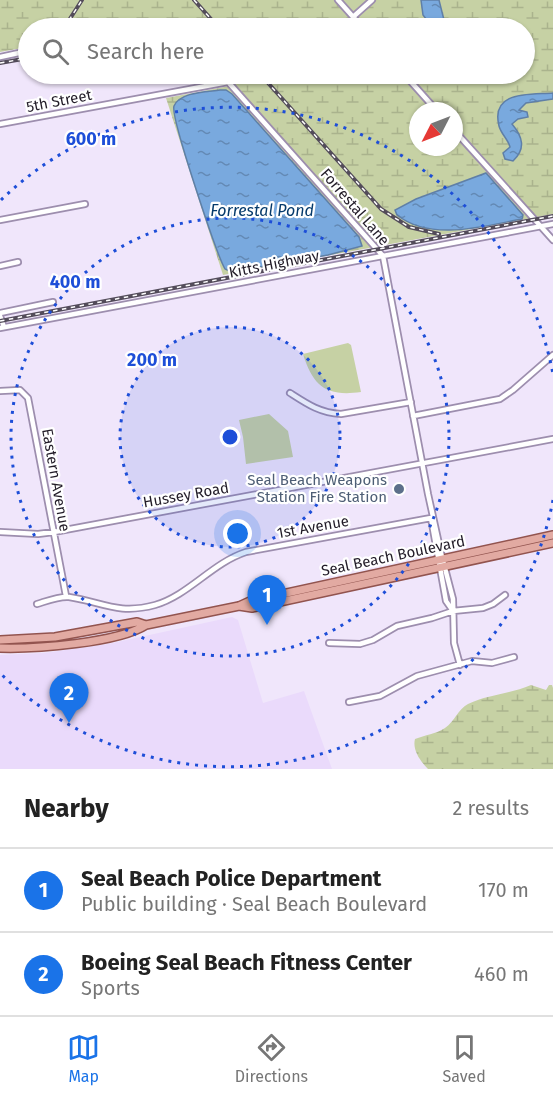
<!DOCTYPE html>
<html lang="en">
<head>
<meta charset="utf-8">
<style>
  :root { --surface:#fff; --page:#f6f6f6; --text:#222; --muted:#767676; --line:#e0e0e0; --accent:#1a73e8 }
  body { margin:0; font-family:"Fira Sans",sans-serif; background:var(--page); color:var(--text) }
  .compass { position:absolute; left:409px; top:102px; width:54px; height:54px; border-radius:50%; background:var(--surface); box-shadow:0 2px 4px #0004; rotate:228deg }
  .you { position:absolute; left:238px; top:534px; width:21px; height:21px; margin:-15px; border:4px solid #fff; border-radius:50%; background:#1a73e8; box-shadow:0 0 0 9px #1a73e833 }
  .badge { display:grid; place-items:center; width:39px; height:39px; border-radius:50%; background:var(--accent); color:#fff; font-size:20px; font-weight:700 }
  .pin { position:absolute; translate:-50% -50px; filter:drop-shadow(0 2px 3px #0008) }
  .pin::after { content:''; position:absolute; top:32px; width:21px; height:18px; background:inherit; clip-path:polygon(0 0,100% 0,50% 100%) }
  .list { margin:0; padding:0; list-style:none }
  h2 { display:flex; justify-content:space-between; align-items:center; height:78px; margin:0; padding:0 24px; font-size:26px }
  h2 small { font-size:20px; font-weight:400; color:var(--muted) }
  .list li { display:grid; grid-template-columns:39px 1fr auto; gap:18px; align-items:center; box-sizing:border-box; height:84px; padding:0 24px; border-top:2px solid var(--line) }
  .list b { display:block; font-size:22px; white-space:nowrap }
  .list p { margin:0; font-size:20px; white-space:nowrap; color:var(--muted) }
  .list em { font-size:20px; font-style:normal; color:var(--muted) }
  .icon { flex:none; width:33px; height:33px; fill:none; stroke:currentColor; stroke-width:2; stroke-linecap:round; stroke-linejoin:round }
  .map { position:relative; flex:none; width:553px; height:769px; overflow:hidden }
  .search { position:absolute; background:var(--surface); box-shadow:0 2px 4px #0004; left:18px; right:18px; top:18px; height:66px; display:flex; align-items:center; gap:15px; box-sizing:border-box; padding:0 21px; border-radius:33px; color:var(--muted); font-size:22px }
  .sheet { height:246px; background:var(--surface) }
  nav { display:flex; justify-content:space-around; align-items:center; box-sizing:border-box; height:84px; border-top:2px solid var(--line); background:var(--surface); font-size:16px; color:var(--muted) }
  nav a { display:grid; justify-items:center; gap:3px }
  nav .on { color:var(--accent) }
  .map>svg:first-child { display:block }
</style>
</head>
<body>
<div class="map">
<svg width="553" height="769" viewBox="0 0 553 769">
  <defs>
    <pattern id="wetland-marsh" width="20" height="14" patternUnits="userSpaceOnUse" patternTransform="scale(1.5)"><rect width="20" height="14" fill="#c6d1a4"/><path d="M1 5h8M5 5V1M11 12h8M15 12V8" fill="none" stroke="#aab38d"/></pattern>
    <pattern id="water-ripples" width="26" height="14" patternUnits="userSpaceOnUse" patternTransform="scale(1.5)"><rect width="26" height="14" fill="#79a9de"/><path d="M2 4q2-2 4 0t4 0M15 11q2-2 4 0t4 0" fill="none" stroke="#6389b4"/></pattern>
  </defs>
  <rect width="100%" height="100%" fill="#f0e6fb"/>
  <path fill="#eadafb" d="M232,617L238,620L263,703L304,691L332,769H0V655L44,653L108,644Z"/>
  <path fill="url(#wetland-marsh)" fill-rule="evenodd" d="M0,0H553V214L223,275L166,98L235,85L225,74H524V28H185L177,20L130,28H28V47L0,52ZM418,111H454V147H418Z
    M531,685L546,690L549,685H552L553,688V769H428C421,762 412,750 415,739C425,735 436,734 445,728C455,721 458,709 468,704C489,694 510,694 531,685Z"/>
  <path fill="#c6d1a4" d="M348,343L351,345L361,392C326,397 313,386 303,354Z
    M269,414L288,431L293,457L246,464L243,437L239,420Z"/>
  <path fill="url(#water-ripples)" stroke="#5f7fa7" stroke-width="1.5" d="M421,0H439L446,28H433L423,15Z
    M220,90H226L232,94L359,237L362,246L328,255L232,272L225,269C217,255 170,116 174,106C180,92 206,92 220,90Z
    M553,93V99L526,103L519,110L527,112L528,117L518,119L512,124C523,137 526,149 513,161L505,159L503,153L510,147C508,139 501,134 499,126C490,90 531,95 553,93Z
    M486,173L523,215L522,219C484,226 431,242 397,215L395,210L416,199Z"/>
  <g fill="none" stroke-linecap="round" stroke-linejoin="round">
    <g stroke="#9d8eae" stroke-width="8">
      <path id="minor" d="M338,0L363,28
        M353,17L372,0
        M151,28L173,25L180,28
        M0,57L28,51
        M221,74L383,256L428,494L441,553L453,599L454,643L460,665
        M404,74L437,111
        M0,124L228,82
        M454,130L553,240
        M0,220L85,204
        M0,266L18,262
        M0,313L53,302
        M0,316L4,327
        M0,328L553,224
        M0,391L20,390L28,398L66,596
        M290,393C307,404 320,413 341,414L411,402
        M413,416L500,399L513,390L553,355
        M431,518L446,601L453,611
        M0,532L38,534L54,532L553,439
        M37,604C47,601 59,596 69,597C102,602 118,615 155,605C189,595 212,563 246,552L431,518
        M329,643L360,644L373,640L397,626L432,618L453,611L483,608L493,604L505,595
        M349,702L380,696L417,676L472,661L492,663L514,657"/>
    </g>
    <g stroke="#92544f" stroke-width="10">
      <path id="primary" d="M239,606L252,608L553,543
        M0,640L55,637L137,622L146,625
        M0,648C35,649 118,643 146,625L239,606L250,601L553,535"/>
    </g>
    <use href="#minor" stroke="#fff" stroke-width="4.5"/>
    <use href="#primary" stroke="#e2aaa2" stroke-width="7"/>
    <g stroke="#534c5a" stroke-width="4">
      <path id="rail" d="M194,0L219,28
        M64,28L82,0
        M0,63L28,58
        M260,74L381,209L409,227L439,234
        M0,321L553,216"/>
    </g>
    <use href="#rail" stroke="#fff" stroke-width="1.5" stroke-dasharray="4.5" stroke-linecap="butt"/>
  </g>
  <circle cx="230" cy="437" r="110" fill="#1d4ed8" fill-opacity=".12"/>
  <g fill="none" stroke="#1d4ed8" stroke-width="3" stroke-dasharray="3 6">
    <circle cx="230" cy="437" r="110"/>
    <circle cx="230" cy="437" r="219"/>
    <path d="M553 500A329 329 0 0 1 1 674M1 200A329 329 0 0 1 553 374"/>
  </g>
  <circle fill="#5c6f8a" stroke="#fff" stroke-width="2" cx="399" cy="489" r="6"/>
  <g text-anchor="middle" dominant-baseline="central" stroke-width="4.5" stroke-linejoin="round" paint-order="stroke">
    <g font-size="15" fill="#221c28" stroke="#fff">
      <text transform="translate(59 101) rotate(-11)">5th Street</text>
      <text transform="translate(355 207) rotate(49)">Forrestal Lane</text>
      <text transform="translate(274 264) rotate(-11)">Kitts Highway</text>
      <text transform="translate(56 480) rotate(80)">Eastern Avenue</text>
      <text transform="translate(186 495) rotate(-10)">Hussey Road</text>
      <text transform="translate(313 527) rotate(-10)">1st Avenue</text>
      <text transform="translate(393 556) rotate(-12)">Seal Beach Boulevard</text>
    </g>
    <g font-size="15" fill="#4e5e75" stroke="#fff" text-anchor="end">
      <text x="387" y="480">Seal Beach Weapons<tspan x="387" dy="17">Station Fire Station</tspan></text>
    </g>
    <g font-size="16" font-style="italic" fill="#053a6b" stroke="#fff">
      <text x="262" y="210">Forrestal Pond</text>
    </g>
  </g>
  <circle cx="230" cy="437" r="9" fill="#1d4ed8" stroke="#fff" stroke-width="3"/>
  <g font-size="18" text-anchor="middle" font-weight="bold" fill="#1d4ed8" stroke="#fff" stroke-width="4.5" stroke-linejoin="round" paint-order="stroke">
    <text x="91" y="145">600 m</text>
    <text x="75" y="288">400 m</text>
    <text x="152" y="366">200 m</text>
  </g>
</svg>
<svg class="compass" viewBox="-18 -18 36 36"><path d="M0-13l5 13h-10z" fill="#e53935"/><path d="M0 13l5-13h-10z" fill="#767676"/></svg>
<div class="you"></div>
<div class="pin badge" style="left:267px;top:625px">1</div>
<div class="pin badge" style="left:69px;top:723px">2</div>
<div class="search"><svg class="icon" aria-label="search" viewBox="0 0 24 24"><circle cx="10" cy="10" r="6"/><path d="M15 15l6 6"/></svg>Search here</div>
</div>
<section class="sheet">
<h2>Nearby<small>2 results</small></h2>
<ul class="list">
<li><span class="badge">1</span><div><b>Seal Beach Police Department</b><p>Public building · Seal Beach Boulevard</p></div><em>170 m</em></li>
<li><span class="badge">2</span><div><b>Boeing Seal Beach Fitness Center</b><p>Sports</p></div><em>460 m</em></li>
</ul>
</section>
<nav>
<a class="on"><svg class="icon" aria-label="map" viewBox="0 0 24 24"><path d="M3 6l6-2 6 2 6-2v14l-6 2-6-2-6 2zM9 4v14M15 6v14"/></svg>Map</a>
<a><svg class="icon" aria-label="directions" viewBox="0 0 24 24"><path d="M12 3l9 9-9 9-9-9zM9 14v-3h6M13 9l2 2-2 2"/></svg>Directions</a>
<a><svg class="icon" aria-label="saved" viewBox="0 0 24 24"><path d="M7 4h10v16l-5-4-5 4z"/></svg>Saved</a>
</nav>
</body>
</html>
